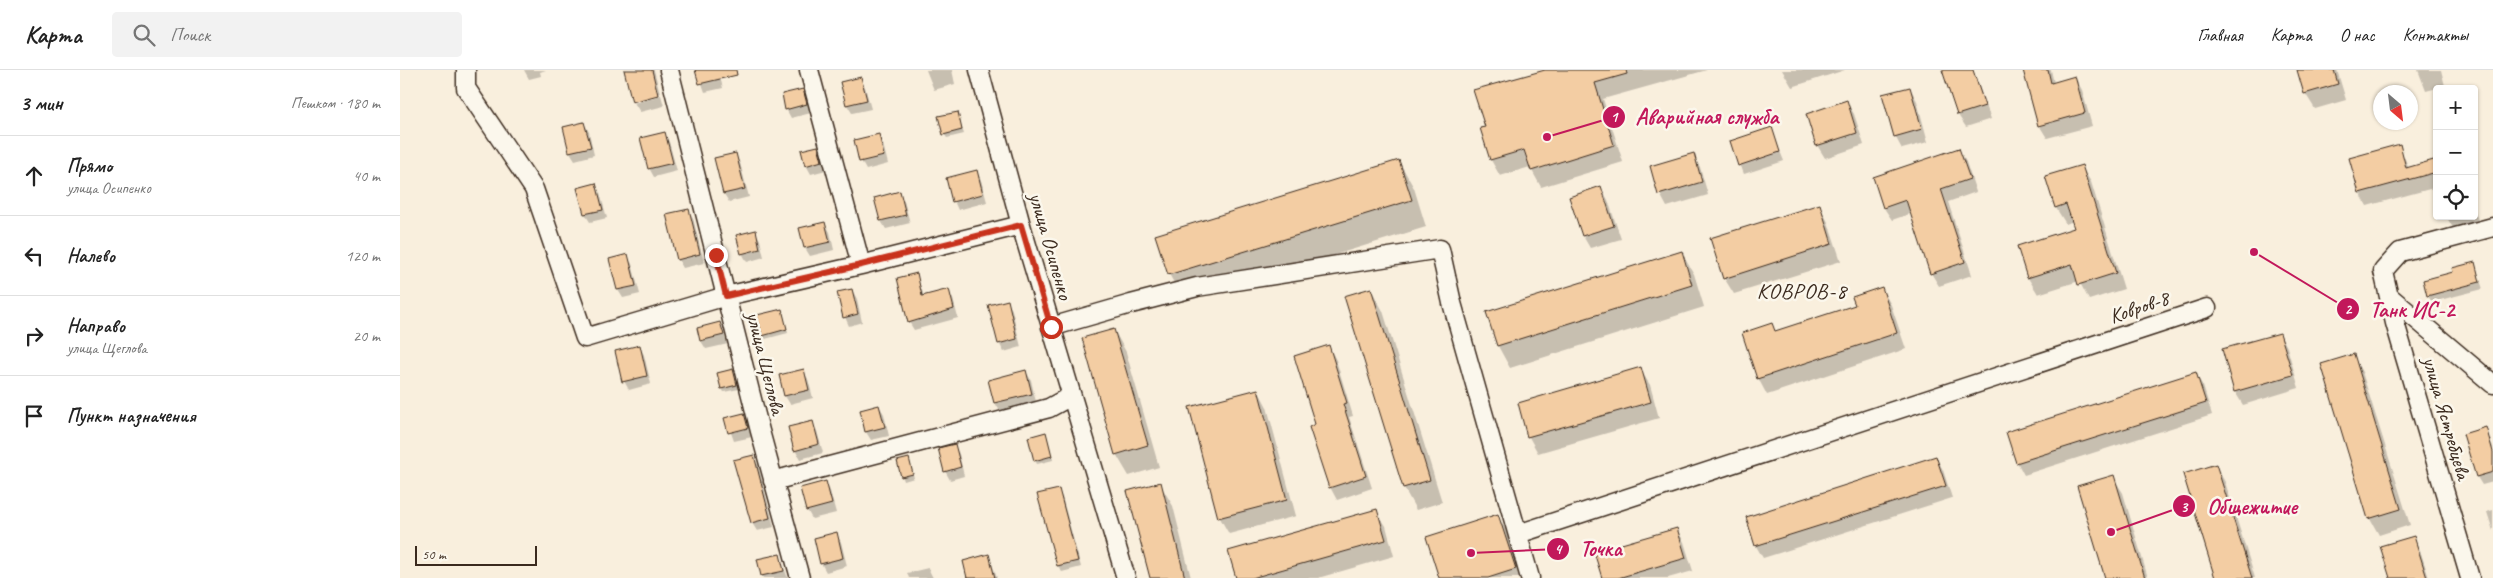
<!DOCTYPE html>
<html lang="ru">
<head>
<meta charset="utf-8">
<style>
  :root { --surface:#fff; --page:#f2f2f2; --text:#222; --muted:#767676; --line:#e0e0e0 }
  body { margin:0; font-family:Caveat,sans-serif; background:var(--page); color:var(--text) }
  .controls { position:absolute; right:15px; top:15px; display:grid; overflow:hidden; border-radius:5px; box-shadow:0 1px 4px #0004 }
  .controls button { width:45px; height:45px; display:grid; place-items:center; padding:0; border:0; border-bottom:1px solid var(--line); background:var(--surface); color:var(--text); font:25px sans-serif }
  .compass { position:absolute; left:1973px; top:15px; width:45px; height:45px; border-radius:50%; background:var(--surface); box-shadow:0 1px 4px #0004; rotate:152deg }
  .scale { position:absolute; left:15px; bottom:12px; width:122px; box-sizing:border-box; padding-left:5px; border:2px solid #3b2a1e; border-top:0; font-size:14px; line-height:18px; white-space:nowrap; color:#3b2a1e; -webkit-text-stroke:4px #fbf7ec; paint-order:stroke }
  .stop { position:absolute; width:15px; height:15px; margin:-11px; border:4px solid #c8321e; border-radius:50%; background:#fff }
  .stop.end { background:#c8321e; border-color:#fff; box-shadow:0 1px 5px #0008 }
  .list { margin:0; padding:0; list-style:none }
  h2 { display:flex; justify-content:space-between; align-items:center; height:65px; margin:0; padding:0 20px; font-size:21px }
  h2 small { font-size:16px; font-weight:400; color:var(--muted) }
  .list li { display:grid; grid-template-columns:32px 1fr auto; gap:15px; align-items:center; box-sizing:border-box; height:80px; padding:0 20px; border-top:1px solid var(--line) }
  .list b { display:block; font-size:19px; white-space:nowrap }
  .list p { margin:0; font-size:16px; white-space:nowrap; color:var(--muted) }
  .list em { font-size:16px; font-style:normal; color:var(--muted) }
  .icon { flex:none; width:28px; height:28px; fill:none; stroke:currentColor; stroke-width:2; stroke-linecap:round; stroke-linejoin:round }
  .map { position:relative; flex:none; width:2093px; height:508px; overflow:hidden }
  header { display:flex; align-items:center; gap:30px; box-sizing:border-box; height:70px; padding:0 25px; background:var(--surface); border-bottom:1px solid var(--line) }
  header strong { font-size:24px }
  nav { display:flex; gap:28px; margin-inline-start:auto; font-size:18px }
  .search { width:350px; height:45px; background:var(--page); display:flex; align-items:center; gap:12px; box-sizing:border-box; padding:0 18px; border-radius:5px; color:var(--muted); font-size:19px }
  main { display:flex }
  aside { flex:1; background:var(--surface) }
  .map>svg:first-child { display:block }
</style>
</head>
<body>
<header>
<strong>Карта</strong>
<div class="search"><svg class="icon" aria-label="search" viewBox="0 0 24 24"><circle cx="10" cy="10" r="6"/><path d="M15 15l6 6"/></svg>Поиск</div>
<nav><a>Главная</a><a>Карта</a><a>О нас</a><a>Контакты</a></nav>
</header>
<main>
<aside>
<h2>3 мин<small>Пешком · 180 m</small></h2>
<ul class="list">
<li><svg class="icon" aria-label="ahead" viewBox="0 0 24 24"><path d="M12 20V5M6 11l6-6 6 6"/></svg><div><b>Прямо</b><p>улица Осипенко</p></div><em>40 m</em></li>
<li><svg class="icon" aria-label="left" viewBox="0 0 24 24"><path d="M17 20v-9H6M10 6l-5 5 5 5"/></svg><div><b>Налево</b></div><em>120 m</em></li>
<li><svg class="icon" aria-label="right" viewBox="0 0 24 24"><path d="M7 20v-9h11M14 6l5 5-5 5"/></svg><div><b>Направо</b><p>улица Щеглова</p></div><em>20 m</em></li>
<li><svg class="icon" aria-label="arrive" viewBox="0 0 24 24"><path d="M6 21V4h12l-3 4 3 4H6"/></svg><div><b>Пункт назначения</b></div></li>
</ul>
</aside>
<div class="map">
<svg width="2093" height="508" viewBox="0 0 2093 508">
  <rect width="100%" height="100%" fill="#f9efdd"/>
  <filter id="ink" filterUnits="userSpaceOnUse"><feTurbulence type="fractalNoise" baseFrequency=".02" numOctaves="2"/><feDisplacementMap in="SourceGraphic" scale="10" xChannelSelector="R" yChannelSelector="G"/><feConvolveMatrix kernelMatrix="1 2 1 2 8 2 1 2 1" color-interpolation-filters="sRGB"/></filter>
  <g filter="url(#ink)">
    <path fill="#0003" d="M124,0H146L140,2L141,6L129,9Z
      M225,0H254L260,23L234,30V33L261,25L264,36L240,42L233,31Z
      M297,0H318L323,18L305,22Z
      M526,0H552L555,14L534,20Z
      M1150,0H1307L1203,29L1223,92L1141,117L1130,97L1100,106L1091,90L1081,59L1086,58Z
      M1382,0H1445L1392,17Z
      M1551,0H1573L1591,49L1566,57L1558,45L1544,2Z
      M1624,0H1651L1654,13L1675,7L1682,20L1692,56L1647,68L1639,55Z
      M1898,0H1937L1946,30L1915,39L1905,23Z
      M2018,0H2041L2045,16L2026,21Z
      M460,8L465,17L471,39L452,43L447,35L442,13Z
      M1510,18L1517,31L1528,72L1502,79L1495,66Z
      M402,21L411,43L391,48L386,39Z
      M1447,32L1454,44L1464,75L1425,88L1417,75Z
      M557,43L564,64L547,68L544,64Z
      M184,53L189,62L194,85L175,90L170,82L164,58Z
      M1371,59L1384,91L1344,104L1331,72Z
      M264,63L269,72L277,101L254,107L249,98Z
      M478,65L483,74L488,94L466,100L461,91Z
      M1999,76L2009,98L2037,90V117L1967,136L1960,123L1951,88Z
      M418,77L426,100L411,104L406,95Z
      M1559,80L1566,92L1576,122L1548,132L1572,205L1539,216L1531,203L1512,143L1492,150L1484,138L1474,108Z
      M335,84L340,93L349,127L329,132L324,124L316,89Z
      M1293,85L1300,97L1308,125L1267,137L1260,124Z
      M999,91L1014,118L1026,157L784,231L769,204Z
      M1681,96L1691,112L1724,219L1689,230L1679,211L1638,224L1628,208L1619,177L1675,159L1673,151L1666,154L1656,138L1647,107Z
      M577,102L581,110L587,132L558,140L554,131Z
      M196,115L200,123L207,148L190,152L185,144Z
      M1201,117L1208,130L1221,169L1190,178L1183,166L1170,127Z
      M499,122L504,131L510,153L486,159L481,151L475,128Z
      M1419,135L1428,152L1441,191L1334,224L1324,208Z
      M2074,137L2078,150L2053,158L2046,146H2074Z
      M288,140L293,148L304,193L283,198L278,189Z
      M425,153L430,162L434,180L410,186L405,178Z
      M355,161L360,170L364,187L347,192L342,183Z
      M1281,182L1294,204L1304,237L1110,298L1098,276Z
      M227,186L232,194L240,224L223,228L218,220L211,190Z
      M2074,193L2083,219L2032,232L2028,226L2055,203Z
      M516,205L524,226L548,221L553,229L558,248L514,260L509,252Z
      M971,219L983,241L1042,432L1016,440L1004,418Z
      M1482,219L1491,235L1506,279L1367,325L1358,308L1371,255L1376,262L1456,236Z
      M452,220L457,229L462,252L449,256L445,247Z
      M607,231L612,240L621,277L604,282L599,273Z
      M382,241L388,263L365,269L363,265Z
      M320,254L328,274L306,279L301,271Z
      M714,260L726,282L759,397L729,406L716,384Z
      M1880,264L1887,277L1899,318L1843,335L1835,322L1823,280Z
      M239,276L244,285L251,314L229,320L224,311Z
      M929,277L936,290L953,346L949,347L972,418L937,430L930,417L916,355Z
      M1953,286L1962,302L2010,455L1979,465L1970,449L1922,295Z
      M1240,299L1250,315L1259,348L1138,383L1129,367L1119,334Z
      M333,301L339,319L324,322L322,319Z
      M403,301L408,309L413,328L390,334L385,326L381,306Z
      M626,302L631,310L636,332L600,341L595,333L590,311Z
      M1795,303L1803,316L1812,345L1624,405L1617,392Z
      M858,320L867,337L896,446L829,464L820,448L791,338Z
      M479,336L484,344L489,366L471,370L466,362Z
      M344,345L352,367L334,371L326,349Z
      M412,352L417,361L423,383L400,389L395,380Z
      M2085,359L2093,377V412L2082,415L2077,407L2065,365Z
      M647,368L653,390L637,394L635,390Z
      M554,375L559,384L564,406L550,410L545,401Z
      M353,386L358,395L374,457L357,461L352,453Z
      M1536,387L1543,400L1552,428L1363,488L1356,476L1347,447Z
      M509,389L514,408L504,411L498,392Z
      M1816,396L1825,412L1855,508H1816Z
      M1713,407L1723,423L1748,508H1706Z
      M426,413L430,421L436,443L412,449L407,440Z
      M760,414L773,436L791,508H751Z
      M658,420L662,427L681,497L662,502L658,496Z
      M976,440L986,456L994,486L918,508H837Z
      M2093,440V461L2087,442Z
      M1097,445L1107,461L1122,508H1041Z
      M1277,459L1284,472L1293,501L1268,508H1203Z
      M436,464L441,472L447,496L426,502L421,493Z
      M2013,468L2020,480L2029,508H1991Z
      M379,485L388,508H363L362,506Z
      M589,486L597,508H568Z
      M528,498L533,508H509L507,503Z"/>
    <path fill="#f3cda3" stroke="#3b2a1e" d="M224,0H252L258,25L232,32Z
      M295,0H336L337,5L299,14Z
      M1145,0H1226L1227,4L1195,13L1214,75L1131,101L1124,80L1090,90L1080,58L1085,57L1073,20Z
      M1542,0H1573L1585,36L1557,45Z
      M1623,0H1648L1651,13L1675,6L1685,43L1638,56Z
      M1897,0H1934L1938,14L1904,24Z
      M461,7L467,30L446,35L440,12Z
      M1510,17L1522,59L1494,67L1482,24Z
      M403,19L407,34L385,40L382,24Z
      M1447,30L1457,63L1416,76L1406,44Z
      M558,42L562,60L543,65L538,46Z
      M184,52L191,77L169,82L163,57Z
      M1372,57L1380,82L1338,96L1330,71Z
      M265,62L273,93L248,99L240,68Z
      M479,64L484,86L459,92L454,70Z
      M2000,74L2006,98L2037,89V102L1959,123L1949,88Z
      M418,76L422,91L405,96L401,80Z
      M1559,78L1570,109L1541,119L1565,192L1530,204L1506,130L1483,138L1473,107Z
      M336,83L345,119L323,124L314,88Z
      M1294,83L1302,112L1258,125L1250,96Z
      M999,90L1012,130L768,205L755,165Z
      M1682,95L1716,203L1678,215L1672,194L1627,208L1617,176L1674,158L1666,134L1655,138L1645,106Z
      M577,100L583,124L552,132L546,108Z
      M196,113L203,140L184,144L177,118Z
      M1201,116L1214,156L1182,166L1169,127Z
      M500,121L506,145L480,151L474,128Z
      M1420,134L1432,174L1323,209L1310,168Z
      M289,139L300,184L277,190L266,144Z
      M425,152L430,172L404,178L399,158Z
      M356,160L360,179L341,184L336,165Z
      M1282,181L1292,215L1097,276L1086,242Z
      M228,184L236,216L217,220L209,189Z
      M2075,192L2080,212L2027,226L2023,210L2053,202L2052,198Z
      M517,203L522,226L549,219L554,239L508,253L497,208Z
      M1482,217L1497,263L1357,309L1342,263L1372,253L1375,261L1455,235L1452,227Z
      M971,218L1030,410L1003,418L944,226Z
      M452,219L458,244L443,248L437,222Z
      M608,230L617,269L598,274L588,235Z
      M382,239L387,259L362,266L357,245Z
      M320,252L324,265L300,271L297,258Z
      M714,259L748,375L715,385L682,268Z
      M1880,263L1893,305L1834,322L1822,279Z
      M240,275L247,306L222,312L215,281Z
      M929,275L947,333L943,334L966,406L929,418L909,357L915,354L894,286Z
      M1954,284L2001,439L1968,449L1921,294Z
      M1241,297L1251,332L1127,367L1118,333Z
      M333,299L337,315L321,319L317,303Z
      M404,299L409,320L384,326L379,305Z
      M626,300L632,324L594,333L588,310Z
      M1796,302L1806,333L1616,393L1606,362Z
      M858,319L887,430L818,448L789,337Z
      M479,335L485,357L465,362L460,340Z
      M344,343L348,358L328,363L324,348Z
      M413,351L419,374L394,381L388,357Z
      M2086,357L2093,382V402L2076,407L2063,364Z
      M646,362L652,386L634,391L628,367Z
      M555,374L561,397L544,402L538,378Z
      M354,385L370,448L351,453L333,390Z
      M1536,386L1546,416L1355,476L1346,447Z
      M509,388L513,404L501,407L497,391Z
      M1816,394L1852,508H1815L1783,404Z
      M1714,405L1745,508H1705L1677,416Z
      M426,411L432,434L406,441L400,418Z
      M761,412L785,508H750L727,421Z
      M659,419L678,491L657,496L637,424Z
      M977,439L986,470L852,508H836L828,481Z
      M1098,444L1116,499L1088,508H1039L1026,467Z
      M1277,458L1286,488L1218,508H1202L1194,482Z
      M437,462L443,488L420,494L414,468Z
      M2014,466L2027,508H1990L1980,476Z
      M380,484L384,501L361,506L357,489Z
      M589,484L595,508H567L563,491Z"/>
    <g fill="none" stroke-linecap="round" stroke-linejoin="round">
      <g stroke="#3b2a1e" stroke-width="21">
        <path id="minor" d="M66,0V18L134,119L185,268L326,226L461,195L409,0
          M269,0L360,361L400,508
          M579,0L621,155L726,508
          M461,195L621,155
          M1990,227L2093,314
          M651,257L731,234L797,217L1040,179L1052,233L1130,508
          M373,411L649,338L671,326
          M1118,464L1807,238
          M2070,508L1995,253L1983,201L2000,182L2093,157"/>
      </g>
      <use href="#minor" stroke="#fbf7ec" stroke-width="18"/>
    </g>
  </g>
  <g fill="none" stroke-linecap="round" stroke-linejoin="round" filter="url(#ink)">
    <path stroke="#c8321e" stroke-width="6" d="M316,185L326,226L461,195L621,155L651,257"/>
  </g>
  <g text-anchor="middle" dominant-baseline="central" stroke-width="5" stroke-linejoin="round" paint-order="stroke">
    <g font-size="21" fill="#3b2a1e" stroke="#fbf7ec">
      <text transform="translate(651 176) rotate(74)">улица Осипенко</text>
      <text transform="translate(1739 237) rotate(-19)">Ковров-8</text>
      <text transform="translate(366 293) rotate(76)">улица Щеглова</text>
      <text transform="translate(2047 348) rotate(74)">улица Ястребцева</text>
    </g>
    <g font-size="22" letter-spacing="1" fill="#3b2a1e" stroke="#fbf7ec">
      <text x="1402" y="221">КОВРОВ-8</text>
    </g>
  </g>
  <path fill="none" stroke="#c2185b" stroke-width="2" d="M1147 67L1214 47M1854 182L1948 239M1711 462L1784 436M1071 483L1158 479"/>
  <g fill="#c2185b" stroke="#fbf7ec" stroke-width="2">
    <circle cx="1147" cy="67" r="5"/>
    <circle cx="1854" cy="182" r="5"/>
    <circle cx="1711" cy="462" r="5"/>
    <circle cx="1071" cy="483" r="5"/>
    <circle cx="1214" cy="47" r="12"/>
    <circle cx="1948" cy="239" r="12"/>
    <circle cx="1784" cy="436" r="12"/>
    <circle cx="1158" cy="479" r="12"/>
  </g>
  <g font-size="15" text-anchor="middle" font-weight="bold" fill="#fff">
    <text x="1214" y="52">1</text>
    <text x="1948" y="244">2</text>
    <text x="1784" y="442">3</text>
    <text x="1158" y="484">4</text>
  </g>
  <g font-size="22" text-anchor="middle" font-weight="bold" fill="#c2185b" stroke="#fbf7ec" stroke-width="5" stroke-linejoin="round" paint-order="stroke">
    <text x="1307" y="54">Аварийная служба</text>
    <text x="2012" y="247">Танк ИС-2</text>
    <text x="1852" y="444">Общежитие</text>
    <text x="1201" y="486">Точка</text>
  </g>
</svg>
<div class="controls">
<button>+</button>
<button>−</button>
<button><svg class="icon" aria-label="locate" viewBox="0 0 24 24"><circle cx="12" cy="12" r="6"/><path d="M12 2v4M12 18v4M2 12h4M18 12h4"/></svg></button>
</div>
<svg class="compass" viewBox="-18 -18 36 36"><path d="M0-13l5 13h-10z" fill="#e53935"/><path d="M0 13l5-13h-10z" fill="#767676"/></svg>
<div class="scale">50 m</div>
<div class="stop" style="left:651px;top:257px"></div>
<div class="stop end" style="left:316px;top:185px"></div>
</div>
</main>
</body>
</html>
